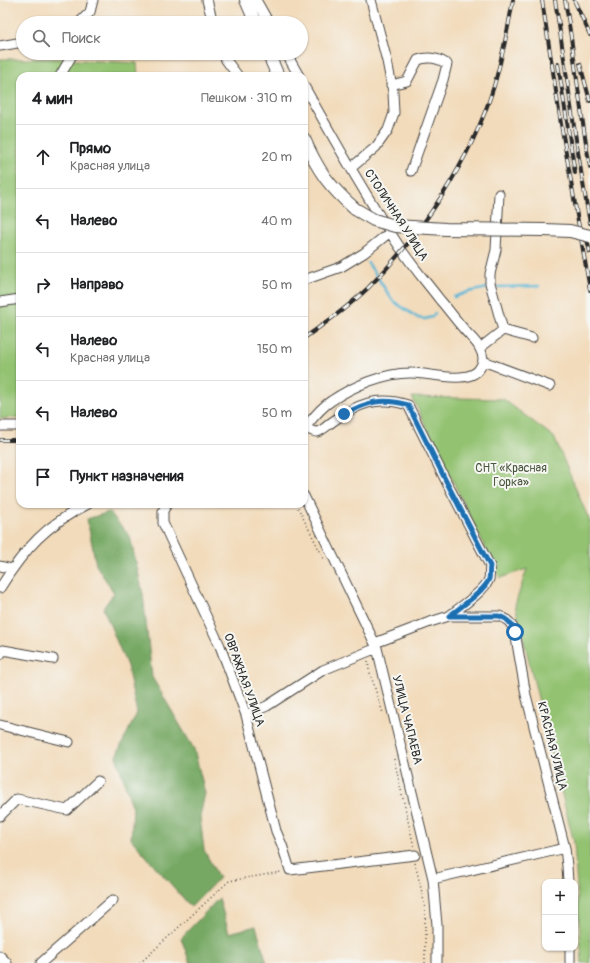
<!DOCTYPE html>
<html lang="ru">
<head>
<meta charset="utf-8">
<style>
  :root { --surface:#fff; --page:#f2f2f2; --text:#202124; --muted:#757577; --line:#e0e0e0 }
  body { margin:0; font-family:Pangolin,sans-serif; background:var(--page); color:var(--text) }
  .controls { position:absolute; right:12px; bottom:12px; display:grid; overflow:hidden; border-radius:8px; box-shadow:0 1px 3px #0004 }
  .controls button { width:36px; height:36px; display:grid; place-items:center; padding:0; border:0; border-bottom:1px solid var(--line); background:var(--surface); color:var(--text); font:20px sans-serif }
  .stop { position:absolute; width:12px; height:12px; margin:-9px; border:3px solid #1f6fb2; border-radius:50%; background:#fff }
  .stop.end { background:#1f6fb2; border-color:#fff; box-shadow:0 1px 4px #0008 }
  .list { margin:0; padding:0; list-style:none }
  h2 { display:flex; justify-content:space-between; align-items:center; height:52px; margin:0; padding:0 16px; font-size:17px }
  h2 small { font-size:13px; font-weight:400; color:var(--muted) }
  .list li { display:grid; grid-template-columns:26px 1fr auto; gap:12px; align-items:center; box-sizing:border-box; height:64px; padding:0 16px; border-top:1px solid var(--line) }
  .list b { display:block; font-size:15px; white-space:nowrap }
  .list p { margin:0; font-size:13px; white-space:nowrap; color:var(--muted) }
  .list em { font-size:13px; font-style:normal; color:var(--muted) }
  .icon { flex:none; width:22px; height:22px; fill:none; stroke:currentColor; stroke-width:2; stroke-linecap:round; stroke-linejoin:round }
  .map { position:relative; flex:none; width:590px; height:963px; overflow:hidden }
  .search { position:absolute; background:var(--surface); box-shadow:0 1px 3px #0004; left:16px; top:16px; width:292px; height:44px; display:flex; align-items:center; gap:10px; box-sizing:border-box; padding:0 14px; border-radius:22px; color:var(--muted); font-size:15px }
  .panel { position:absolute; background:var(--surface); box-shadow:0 1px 3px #0004; left:16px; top:72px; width:292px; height:436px; border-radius:12px }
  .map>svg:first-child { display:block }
</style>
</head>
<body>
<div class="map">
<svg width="590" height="963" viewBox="0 0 590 963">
  <rect width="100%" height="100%" fill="#f6f6f2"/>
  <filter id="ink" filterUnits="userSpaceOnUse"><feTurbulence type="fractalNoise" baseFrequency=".025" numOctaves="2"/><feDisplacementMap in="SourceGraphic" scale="8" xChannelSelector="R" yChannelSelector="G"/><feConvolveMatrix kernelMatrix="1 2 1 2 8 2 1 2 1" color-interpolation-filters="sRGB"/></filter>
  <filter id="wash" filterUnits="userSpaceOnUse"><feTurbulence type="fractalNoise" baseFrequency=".012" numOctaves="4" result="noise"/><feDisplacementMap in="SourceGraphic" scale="16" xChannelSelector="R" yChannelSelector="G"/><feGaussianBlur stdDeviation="0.9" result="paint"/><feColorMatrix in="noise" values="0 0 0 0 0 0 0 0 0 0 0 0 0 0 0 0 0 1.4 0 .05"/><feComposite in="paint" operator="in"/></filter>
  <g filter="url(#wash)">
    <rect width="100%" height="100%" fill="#f2dbbb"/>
    <path fill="#93c271" stroke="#5f764e" d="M0,59H56L137,63L138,76H20V417L0,419Z
      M412,397L503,399L554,437L590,522V963H582L574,843L515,605L527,569L500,578Z"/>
    <path fill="#76a863" stroke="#506a47" d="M109,512L130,536L143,594L152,677L194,749L205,793L200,817L204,850L219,878L191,907L131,839L133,809L116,756L137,713L127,666L103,608L114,593L96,565L87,519Z
      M219,898L229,933L256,926L267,963H190L181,938Z"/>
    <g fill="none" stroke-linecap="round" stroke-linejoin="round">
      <path stroke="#59b7d7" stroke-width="2.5" d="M368,263L393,301L418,318L425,319L432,317L435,313
        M494,287L539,286
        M454,297L468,292L488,288"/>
    </g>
  </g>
  <g filter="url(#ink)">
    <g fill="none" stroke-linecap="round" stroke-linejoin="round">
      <g stroke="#494541" stroke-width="11">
        <path id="minor" d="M207,0L213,23
          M256,0L269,23
          M79,23L90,12L93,0
          M0,46L23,42
          M223,53L226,60L238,76
          M286,53L299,76
          M60,76L71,57V53
          M391,85L407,81L418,60C429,56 438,58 447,64L443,80L411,171
          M304,86C335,141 366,197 401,249C413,267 427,283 440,300C448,309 455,319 463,328C468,335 477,341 480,349C483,354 484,361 481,366C472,387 428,372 410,373C384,373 353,386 331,401C320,408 312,419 304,429
          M351,168L376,147L388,130L394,113L393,92L387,61L371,0
          M499,194L496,250L490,274V283L503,330L532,338
          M304,280L341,267L364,253L390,232
          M0,302L20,299
          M480,348L503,330
          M483,361L550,386
          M0,426H20
          M305,428C308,429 313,432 317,432C322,431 328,425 332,422C357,404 378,395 408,405L447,483L490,566C489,570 490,575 489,579C485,591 459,608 449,616
          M304,496L377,648L433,879L437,925V963
          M167,504L163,511V523L220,646L246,715L276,831L282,845L290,870L415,855
          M0,566L12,569
          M0,588C25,548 46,525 88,504
          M375,643L430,622L449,616H499C508,619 511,623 515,632L526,695L565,848L567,866L568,882
          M0,655L3,650L53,659
          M246,715L267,706L323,670L377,648
          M0,725L69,742
          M0,816L17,799L67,810L98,781
          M433,879L565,848
          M570,948V963
          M0,956L7,963
          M41,963L113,900"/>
      </g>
      <g stroke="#494541" stroke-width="14">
        <path id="major" d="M246,0L256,23
          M268,53L278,76
          M304,139C318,171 329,186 355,209"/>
      </g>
      <path stroke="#494541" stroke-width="1.5" stroke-dasharray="1 3" stroke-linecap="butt" d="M296,504L325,561
        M368,661L369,670L383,713
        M394,759L414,847
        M415,863L423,897L425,909V963
        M140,963L229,881L281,872"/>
      <use href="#minor" stroke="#fff" stroke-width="9"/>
      <use href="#major" stroke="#fff" stroke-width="12"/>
      <g stroke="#2b2b2b" stroke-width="4">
        <path id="rail" d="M542,0L561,124L590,290
          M555,0C567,74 576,149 590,223
          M565,0C575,56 580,112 590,167
          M574,0L590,35
          M558,64L575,173
          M580,64L590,101
          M585,232L590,252
          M304,338C326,323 349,306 368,288C423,233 471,160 494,86C502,58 508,29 513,0
          M0,440H20"/>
      </g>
      <use href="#rail" stroke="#f6f6f2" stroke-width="2.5" stroke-dasharray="8" stroke-linecap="butt"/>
      <g stroke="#494541" stroke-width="14" stroke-linecap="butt">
        <path id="major-bridge" d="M355,209L374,220L395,226L446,229L544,230L570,231L590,236"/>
      </g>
      <use href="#major-bridge" stroke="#fff" stroke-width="12"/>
    </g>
  </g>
  <g fill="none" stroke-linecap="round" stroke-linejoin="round" filter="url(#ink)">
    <path stroke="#1f6fb2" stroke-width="5" d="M344,414C368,402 382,397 408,405L447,483L490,566C489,570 490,575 489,579C485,591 459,608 449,616H499C508,619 511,623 515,632"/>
  </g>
  <g text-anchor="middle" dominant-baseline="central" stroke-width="4" stroke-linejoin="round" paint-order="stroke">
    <g font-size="12" fill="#2b2b2b" stroke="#f6f6f2">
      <text transform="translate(396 215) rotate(57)">СТОЛИЧНАЯ УЛИЦА</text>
      <text transform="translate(244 680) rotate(70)">ОВРАЖНАЯ УЛИЦА</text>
      <text transform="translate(407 720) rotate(76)">УЛИЦА ЧАПАЕВА</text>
      <text transform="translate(552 746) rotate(76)">КРАСНАЯ УЛИЦА</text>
    </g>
    <g font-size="12" fill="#4a5840" stroke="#f6f6f2">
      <text x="511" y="468">СНТ «Красная<tspan x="511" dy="14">Горка»</tspan></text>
    </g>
  </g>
</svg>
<div class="controls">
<button>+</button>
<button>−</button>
</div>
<div class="stop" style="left:515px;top:632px"></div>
<div class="stop end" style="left:344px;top:414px"></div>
<div class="search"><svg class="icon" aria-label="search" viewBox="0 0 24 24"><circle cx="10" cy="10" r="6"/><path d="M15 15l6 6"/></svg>Поиск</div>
<section class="panel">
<h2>4 мин<small>Пешком · 310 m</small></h2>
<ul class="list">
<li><svg class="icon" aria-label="ahead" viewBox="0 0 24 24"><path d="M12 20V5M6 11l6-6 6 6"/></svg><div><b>Прямо</b><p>Красная улица</p></div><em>20 m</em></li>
<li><svg class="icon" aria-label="left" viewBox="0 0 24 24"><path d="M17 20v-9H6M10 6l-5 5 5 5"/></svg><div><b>Налево</b></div><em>40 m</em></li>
<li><svg class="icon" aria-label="right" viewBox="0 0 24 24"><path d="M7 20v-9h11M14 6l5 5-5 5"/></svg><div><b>Направо</b></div><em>50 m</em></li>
<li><svg class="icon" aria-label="left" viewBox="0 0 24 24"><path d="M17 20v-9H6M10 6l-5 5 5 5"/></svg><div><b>Налево</b><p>Красная улица</p></div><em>150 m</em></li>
<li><svg class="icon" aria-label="left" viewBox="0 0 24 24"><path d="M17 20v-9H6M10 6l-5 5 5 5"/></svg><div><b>Налево</b></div><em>50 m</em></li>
<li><svg class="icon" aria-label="arrive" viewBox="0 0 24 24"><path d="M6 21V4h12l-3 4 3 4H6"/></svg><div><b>Пункт назначения</b></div></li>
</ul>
</section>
</div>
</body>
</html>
